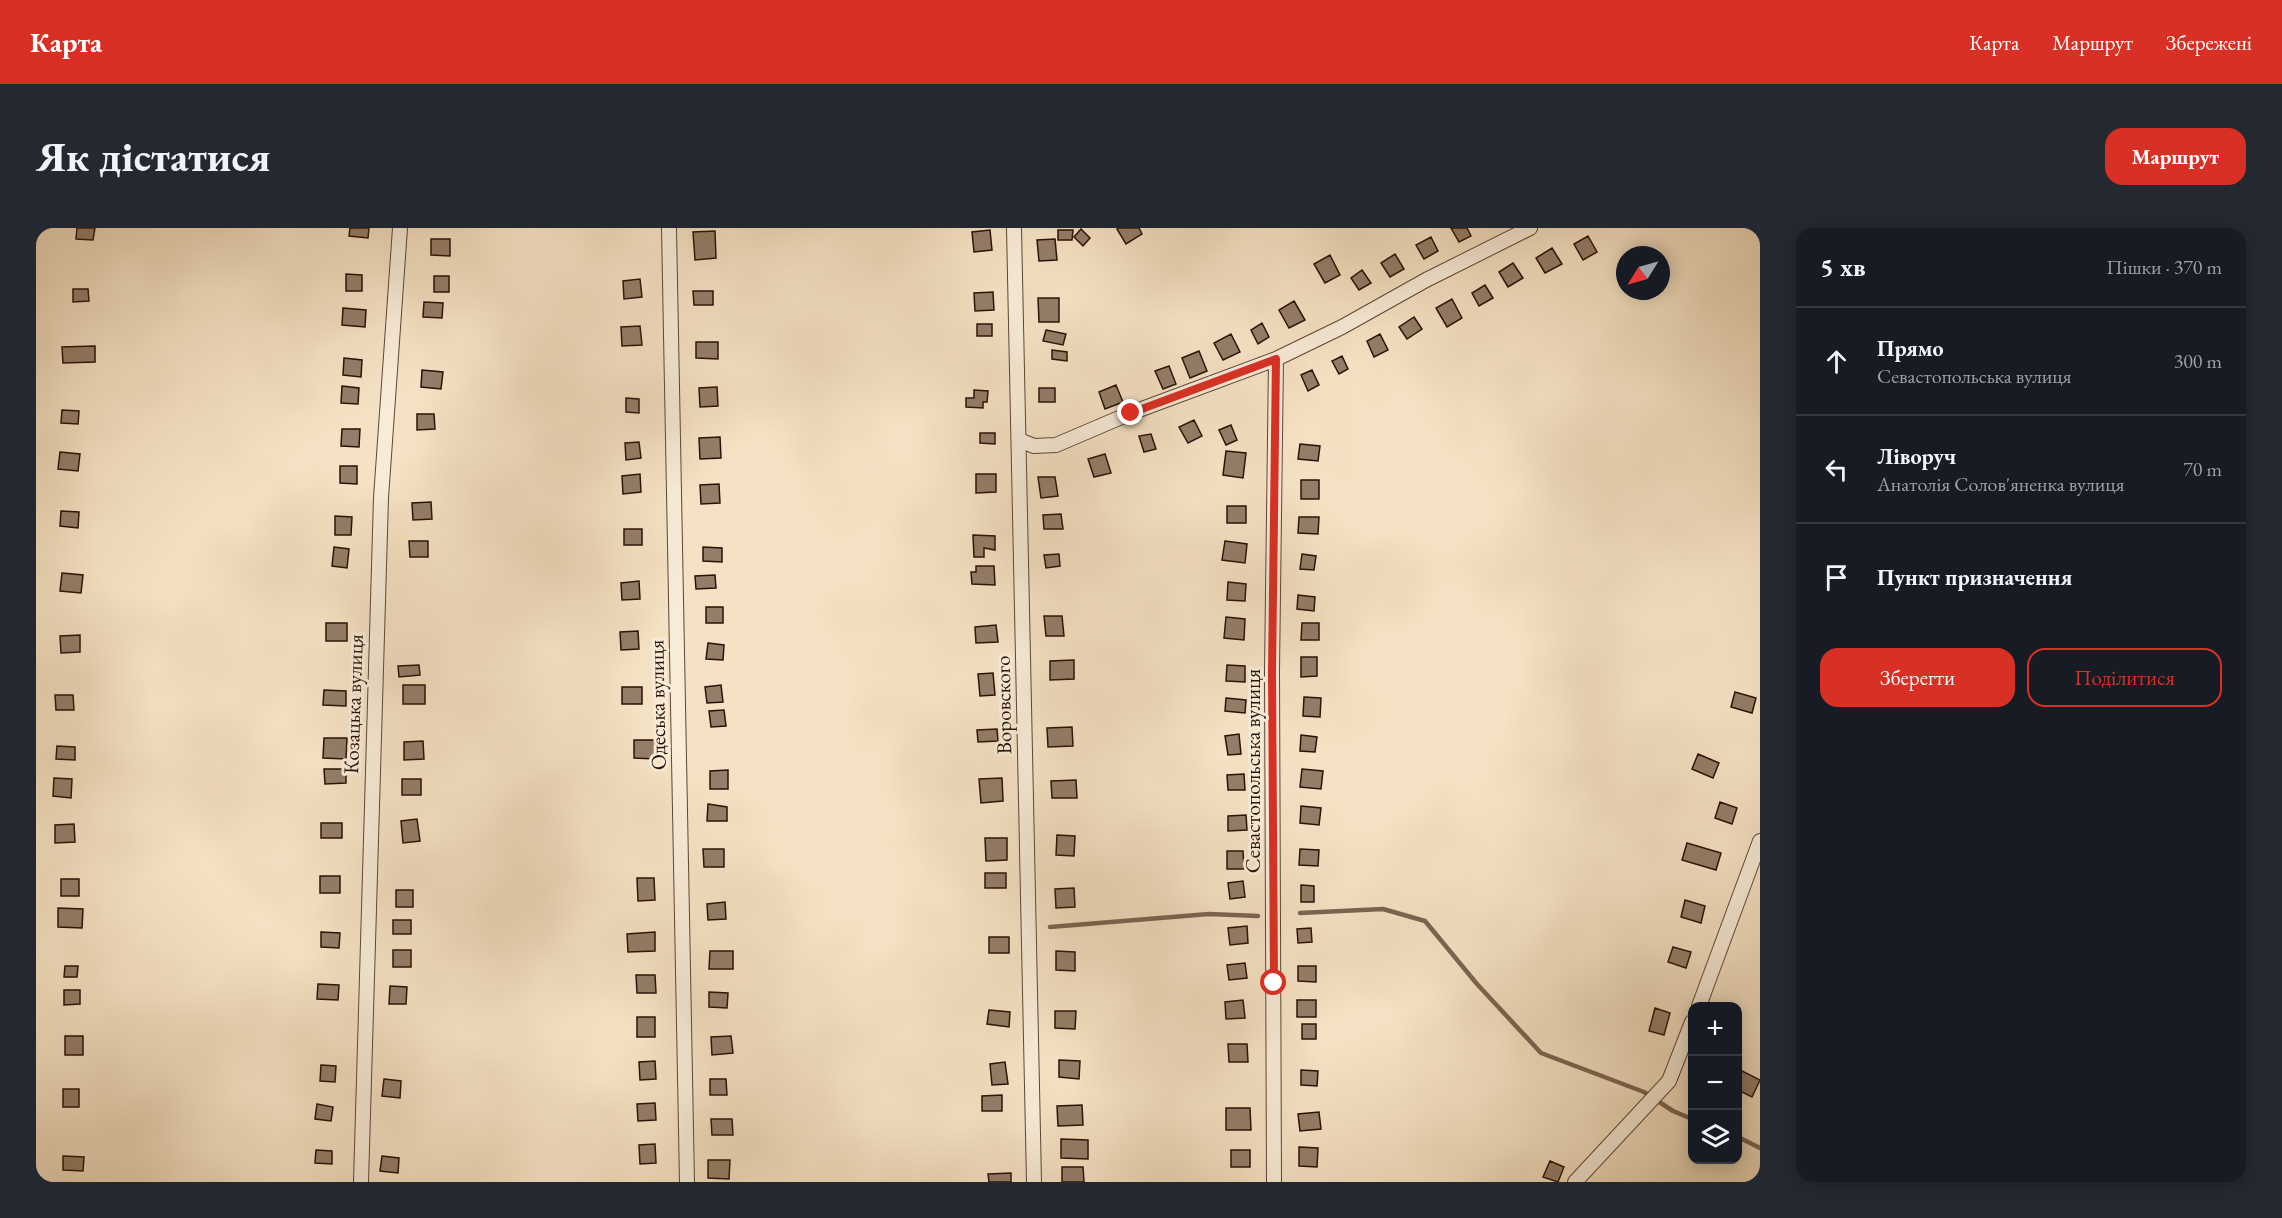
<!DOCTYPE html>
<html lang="uk">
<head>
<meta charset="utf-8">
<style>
  :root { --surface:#171b24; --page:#242831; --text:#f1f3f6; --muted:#9ea1a6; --line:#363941; --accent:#d93025 }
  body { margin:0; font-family:"EB Garamond",serif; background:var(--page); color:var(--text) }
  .controls { position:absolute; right:18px; bottom:18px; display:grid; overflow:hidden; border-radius:12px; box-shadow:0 3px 15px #0003 }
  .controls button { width:54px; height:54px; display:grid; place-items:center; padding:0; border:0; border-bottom:2px solid var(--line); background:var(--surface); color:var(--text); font:30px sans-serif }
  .compass { position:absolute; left:1580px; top:18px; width:54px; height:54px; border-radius:50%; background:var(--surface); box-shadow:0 3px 15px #0003; rotate:233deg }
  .stop { position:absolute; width:18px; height:18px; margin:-14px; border:4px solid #d93025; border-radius:50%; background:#fff }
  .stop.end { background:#d93025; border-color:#fff; box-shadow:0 2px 6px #0008 }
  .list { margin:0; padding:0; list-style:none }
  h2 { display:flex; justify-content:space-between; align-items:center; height:78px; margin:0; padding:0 24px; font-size:26px }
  h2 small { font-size:20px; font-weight:400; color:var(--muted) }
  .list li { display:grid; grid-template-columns:39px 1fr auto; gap:18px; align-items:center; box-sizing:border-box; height:108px; padding:0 24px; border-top:2px solid var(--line) }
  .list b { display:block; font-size:22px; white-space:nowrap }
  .list p { margin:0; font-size:20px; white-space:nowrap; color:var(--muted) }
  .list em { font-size:20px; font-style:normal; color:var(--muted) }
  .actions { display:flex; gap:12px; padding:18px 24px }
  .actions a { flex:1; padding:14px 0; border:2px solid var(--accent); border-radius:18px; text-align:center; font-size:21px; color:var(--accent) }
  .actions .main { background:var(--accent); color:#fff }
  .icon { flex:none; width:33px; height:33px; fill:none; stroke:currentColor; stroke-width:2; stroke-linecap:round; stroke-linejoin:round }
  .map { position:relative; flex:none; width:1724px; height:954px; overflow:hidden; border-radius:18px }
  header { display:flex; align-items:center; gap:36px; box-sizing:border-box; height:84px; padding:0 30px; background:var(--accent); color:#fff }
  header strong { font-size:28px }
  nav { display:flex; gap:33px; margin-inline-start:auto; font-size:21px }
  .intro { display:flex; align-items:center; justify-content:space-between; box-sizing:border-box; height:144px; padding:0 36px }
  h1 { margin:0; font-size:42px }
  .button { padding:15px 27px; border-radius:18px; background:var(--accent); color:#fff; font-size:21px; font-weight:700 }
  main { display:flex; gap:36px; padding:0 36px }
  aside { flex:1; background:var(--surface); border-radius:18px; box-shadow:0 3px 15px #0003 }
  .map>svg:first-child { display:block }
</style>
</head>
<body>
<header>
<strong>Карта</strong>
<nav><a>Карта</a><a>Маршрут</a><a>Збережені</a></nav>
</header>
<div class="intro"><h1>Як дістатися</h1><a class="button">Маршрут</a></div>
<main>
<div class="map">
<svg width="1724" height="954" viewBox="0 0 1724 954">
  <rect width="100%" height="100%" fill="#f5e2c4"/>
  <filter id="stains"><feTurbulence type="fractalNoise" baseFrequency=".00333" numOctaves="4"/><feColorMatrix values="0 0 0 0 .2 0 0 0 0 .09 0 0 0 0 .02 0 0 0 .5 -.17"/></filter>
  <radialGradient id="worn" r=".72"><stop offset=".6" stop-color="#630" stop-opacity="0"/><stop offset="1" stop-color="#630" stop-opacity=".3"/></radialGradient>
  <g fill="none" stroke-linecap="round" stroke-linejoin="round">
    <path stroke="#7b6452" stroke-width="4.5" d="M1264,685L1347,681L1389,693L1441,756L1505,825L1608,864L1637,883L1656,891
      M1014,699L1173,686L1222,688
      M1702,909L1724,920"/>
  </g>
  <path fill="#947e69" stroke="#2b1107" stroke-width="1.5" d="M41,0H59L57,12L40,11Z
    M314,0H333L332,10L313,8Z
    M1082,0H1103L1106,6L1090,16L1081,1Z
    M1415,0H1431L1435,8L1423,14Z
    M1045,1L1054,10L1047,18L1038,9Z
    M954,2L956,22L938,24L936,4Z
    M1022,2H1037L1036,12H1022Z
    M679,3L680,30L659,32L657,4Z
    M1552,8L1561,24L1547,32L1538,16Z
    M1395,9L1402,23L1388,31L1380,17Z
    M395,11H414V28L395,27Z
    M1019,11L1021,32L1003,33L1001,12Z
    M1516,20L1526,36L1509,45L1500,30Z
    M1359,26L1368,41L1354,49L1345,35Z
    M1294,27L1304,47L1289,55L1278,36Z
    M1477,35L1487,50L1472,59L1463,44Z
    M1326,42L1335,55L1323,62L1315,50Z
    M310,46L326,47V63H310Z
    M398,48H413V64H398Z
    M604,51L606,69L588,71L587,53Z
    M1449,57L1457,70L1443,78L1436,65Z
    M37,61H52L53,73L37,74Z
    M657,63H677V77H658Z
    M957,64L958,82L939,83L938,65Z
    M1002,70H1023V94H1003Z
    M1416,71L1426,90L1411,99L1400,80Z
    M1258,73L1269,92L1253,100L1243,82Z
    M388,74L407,75L406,90L387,89Z
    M307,80L330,82L329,99L306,97Z
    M1378,89L1386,101L1371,111L1363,99Z
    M1226,95L1233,109L1222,116L1215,102Z
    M941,96H956V108H941Z
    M604,98L606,117L586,118L585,99Z
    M1010,102L1030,106L1027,117L1007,113Z
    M1195,106L1204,124L1187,132L1178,115Z
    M1344,106L1352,122L1338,129L1331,113Z
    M660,114H682V131L660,130Z
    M59,118V134L27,135L26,119Z
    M1016,122L1031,124V133L1016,131Z
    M1163,123L1171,143L1154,150L1146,130Z
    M1306,128L1312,141L1303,146L1296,133Z
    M308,130L326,132L325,149L307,147Z
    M1133,138L1140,156L1127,161L1119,143Z
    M386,142L407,144L405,161L385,159Z
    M1276,142L1283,157L1272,163L1265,147Z
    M1080,157L1087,174L1069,181L1063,164Z
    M306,158L323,160L322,176L305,175Z
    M681,159L682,178L664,179L663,160Z
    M1003,160H1019V174H1003Z
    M938,162L952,163L951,174H947V180L930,179V170H938Z
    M590,170L603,171V185L590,184Z
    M26,182L43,183L42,196L25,195Z
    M381,186H398L399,201L381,202Z
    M1158,192L1166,208L1152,215L1143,199Z
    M1195,197L1201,212L1190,217L1183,202Z
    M306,201H324L323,219L305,218Z
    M944,205H959V216L944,215Z
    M1115,206L1120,221L1108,224L1103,208Z
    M684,209L685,230L664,231L663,210Z
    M603,214L605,230L590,232L589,215Z
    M1264,216L1284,218L1282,233L1262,231Z
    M1190,223L1210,225L1207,250L1187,247Z
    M24,224L44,226L42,243L22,241Z
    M1069,226L1075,245L1058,249L1052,231Z
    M304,238H321V256L304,255Z
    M604,246L605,264L587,266L586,248Z
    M940,246H960V264L940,265Z
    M1002,249H1019L1022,268L1005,270Z
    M1265,252H1283V271H1265Z
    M683,256L684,275L665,276L664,257Z
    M395,274L396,291L377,292L376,275Z
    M1191,278H1210V295H1191Z
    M25,283L43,284L42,300L24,298Z
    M1025,286L1027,301H1008L1007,287Z
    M299,288L316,289L315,307H299Z
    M1263,289H1283L1282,306L1262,305Z
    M588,301H606V317H588Z
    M937,307L959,308V322L948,320V329H938Z
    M373,313H392V329H374Z
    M1189,313L1211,316L1209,335L1186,332Z
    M298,319L313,321L311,340L296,338Z
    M667,319L686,320V334L667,333Z
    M1023,326L1024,338L1010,340L1008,327Z
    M1266,326L1280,328L1278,342L1264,341Z
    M940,338H958L959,357L936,356L935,344H940Z
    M26,345L47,347L45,365L24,363Z
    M679,347L680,360L660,361L659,348Z
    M603,353L604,371L586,372L585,355Z
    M1192,354L1210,356L1209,373L1191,372Z
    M1262,367L1279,369L1278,383L1261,381Z
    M670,379H687V395H670Z
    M1008,388H1026L1028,408H1010Z
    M1190,389L1209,391L1208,412L1188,410Z
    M290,395H311V413H290Z
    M1266,395H1283V412H1265Z
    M960,397L962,414L940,415L939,399Z
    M602,403L603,421L585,422L584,404Z
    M44,407V424L25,425L24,408Z
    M672,415L688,417L687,432L670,431Z
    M1265,429H1281V448L1265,449Z
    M1038,432V451L1014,452V433Z
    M383,437L384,447L363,449L362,438Z
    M1191,437L1209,438V454L1190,453Z
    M957,445L959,467L944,468L942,446Z
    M367,457H389V476H367Z
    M685,457L687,474L671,475L669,459Z
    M586,459H606V476H586Z
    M288,462L310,463V478L287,477Z
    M1699,464L1720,470L1716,485L1695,479Z
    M19,467H37L38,482H20Z
    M1268,469L1285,470L1284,489L1267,488Z
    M1190,470L1210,472L1209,485L1189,483Z
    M688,482L690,498L675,499L673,483Z
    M1036,499L1037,518L1012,519L1011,500Z
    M961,501L962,513L942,514L941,502Z
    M1203,506L1205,526L1192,527L1189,508Z
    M1265,507L1281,509L1279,524L1264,523Z
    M288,510H311L310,531L287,530Z
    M598,512H619V531L598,530Z
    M387,513L388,531L368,532V514Z
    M21,518L39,519V532L20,531Z
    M1662,526L1683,535L1677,550L1656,541Z
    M288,541H310V555L289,556Z
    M1266,541L1287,543L1285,561L1264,559Z
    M692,542V561H674V543Z
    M1208,546L1209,562H1192L1191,547Z
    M18,550L36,551L35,570L17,568Z
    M966,550L967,573L945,575L943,551Z
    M366,551H385V567H366Z
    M1040,552L1041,570H1016L1015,553Z
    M1684,574L1701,580L1696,596L1679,590Z
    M672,576L691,579V593H671Z
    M1265,578L1285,580L1283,597L1264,595Z
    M1210,587L1211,602L1192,603V588Z
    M381,591L384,613L367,615L365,593Z
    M285,595H306V610H285Z
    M38,596L39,614L19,615V597Z
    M1021,607L1039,608L1038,628L1020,627Z
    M949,610H971V632L950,633Z
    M1651,615L1685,625L1680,642L1646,632Z
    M667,621H688V639H668Z
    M1264,621L1283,622L1282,638L1263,637Z
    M1191,623H1207L1208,641H1191Z
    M949,645H970V660H949Z
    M284,648H304V665H284Z
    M601,650H618L619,672L602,673Z
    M25,651H43V668H25Z
    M1207,653L1209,669L1194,671L1192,655Z
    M1265,657L1278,658V674H1265Z
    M1038,660L1039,679L1020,680L1019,661Z
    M360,662H377V679H360Z
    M1649,672L1669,678L1665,695L1645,689Z
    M689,674L690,691L672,692L671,676Z
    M22,680L47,681L46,700L22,699Z
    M357,692H375V706H357Z
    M1211,698L1212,715L1194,717L1192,700Z
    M1275,700L1276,714L1262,715L1261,701Z
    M285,704L304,705L303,720L285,719Z
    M619,704V723L592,724L591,706Z
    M953,709H973V725H953Z
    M1637,719L1655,724L1650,740L1632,734Z
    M357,722H375V739H357Z
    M674,723H697V741H673Z
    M1020,723L1039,724V743L1020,742Z
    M1209,735L1211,750L1193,752L1191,737Z
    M29,738H42L41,749H28Z
    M1262,738H1280V754L1262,753Z
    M600,747H619L620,765H601Z
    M282,756L303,757L302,772L281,771Z
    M354,758L371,759L370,776H353Z
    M28,762H44V776L28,777Z
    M673,764L692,765L691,780L673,779Z
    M1207,772L1209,790L1190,791L1189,774Z
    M1261,772H1280V789H1261Z
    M1619,780L1634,785L1628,807L1613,803Z
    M953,782L974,784L973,799L951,796Z
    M1019,783H1040L1039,801L1019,800Z
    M601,789H619V809H601Z
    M1266,796H1280V811H1266Z
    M29,808H47V827H29Z
    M695,808L697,825L676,827L675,809Z
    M1192,816H1211L1212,834H1193Z
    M1023,832L1044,833L1043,851L1023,849Z
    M619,833L620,851L604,852L603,834Z
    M969,834L972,856L956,857L954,836Z
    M285,837L300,838L299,854L284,853Z
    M1702,841L1724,852L1716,869L1702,862Z
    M1265,842L1282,843L1281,858L1265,857Z
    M348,851L365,853L364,870L346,868Z
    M674,851H690L691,867H674Z
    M27,861H43V879H27Z
    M966,867V883H946V868Z
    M619,875L620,892L602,893L601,876Z
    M281,876L297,879L295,893L279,891Z
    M1046,877L1047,897L1022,898L1021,878Z
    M1190,880H1214L1215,902H1190Z
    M1283,884L1285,901L1264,903L1262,886Z
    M675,891H696L697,907H676Z
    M1025,911L1052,912V931L1025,930Z
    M619,916L620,935L604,936L603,917Z
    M1263,919L1282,920L1281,939L1263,938Z
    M280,922L296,923V936L279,935Z
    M1195,922H1214V939H1195Z
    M27,928L48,929L47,943L27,942Z
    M346,928L363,930L362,945L344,943Z
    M672,932H694L693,951L672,950Z
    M1514,933L1528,939L1522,954L1507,949Z
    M1026,939H1047L1048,954H1026Z
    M975,945V954H953L952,946Z"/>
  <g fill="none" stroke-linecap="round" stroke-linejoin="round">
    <g stroke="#5e4536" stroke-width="16">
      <path id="minor" d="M633,0L651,954
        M978,0L998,954
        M983,212L998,218L1020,217L1095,185L1240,131L1306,99L1390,52L1494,0
        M1663,778L1724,613
        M325,954L345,270L364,0
        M1238,954L1236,443L1240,131
        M1539,954L1633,853L1656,794"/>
    </g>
    <use href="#minor" stroke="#f8ecd9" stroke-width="14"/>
  </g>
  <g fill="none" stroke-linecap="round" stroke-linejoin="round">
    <path stroke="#d93025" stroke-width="8" d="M1095,185L1240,131L1236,443L1238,755"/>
  </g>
  <g text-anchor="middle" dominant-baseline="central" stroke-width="6" stroke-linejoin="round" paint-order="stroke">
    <g font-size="21" fill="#2b1107" stroke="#f8ecd9">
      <text transform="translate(317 476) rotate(-88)">Козацька вулиця</text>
      <text transform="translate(621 477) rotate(-91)">Одеська вулиця</text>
      <text transform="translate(967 477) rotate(-91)">Воровского</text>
      <text transform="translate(1216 543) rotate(-90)">Севастопольська вулиця</text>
    </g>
  </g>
  <rect width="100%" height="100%" filter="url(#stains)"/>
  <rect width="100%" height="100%" fill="url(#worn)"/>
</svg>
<div class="controls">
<button>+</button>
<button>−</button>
<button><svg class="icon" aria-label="layers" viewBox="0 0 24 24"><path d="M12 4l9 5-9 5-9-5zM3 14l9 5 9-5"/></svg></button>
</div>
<svg class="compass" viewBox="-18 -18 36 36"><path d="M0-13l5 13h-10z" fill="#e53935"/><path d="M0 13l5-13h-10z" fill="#9ea1a6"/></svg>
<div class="stop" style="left:1238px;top:755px"></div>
<div class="stop end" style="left:1095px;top:185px"></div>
</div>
<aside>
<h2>5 хв<small>Пішки · 370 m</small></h2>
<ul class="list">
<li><svg class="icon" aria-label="ahead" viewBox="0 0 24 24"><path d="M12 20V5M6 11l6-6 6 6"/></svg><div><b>Прямо</b><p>Севастопольська вулиця</p></div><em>300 m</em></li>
<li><svg class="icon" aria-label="left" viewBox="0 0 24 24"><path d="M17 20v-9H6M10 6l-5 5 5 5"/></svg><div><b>Ліворуч</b><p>Анатолія Солов'яненка вулиця</p></div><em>70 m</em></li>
<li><svg class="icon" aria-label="arrive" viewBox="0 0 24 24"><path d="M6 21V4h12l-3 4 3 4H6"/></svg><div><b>Пункт призначення</b></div></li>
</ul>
<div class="actions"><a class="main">Зберегти</a><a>Поділитися</a></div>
</aside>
</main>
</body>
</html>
